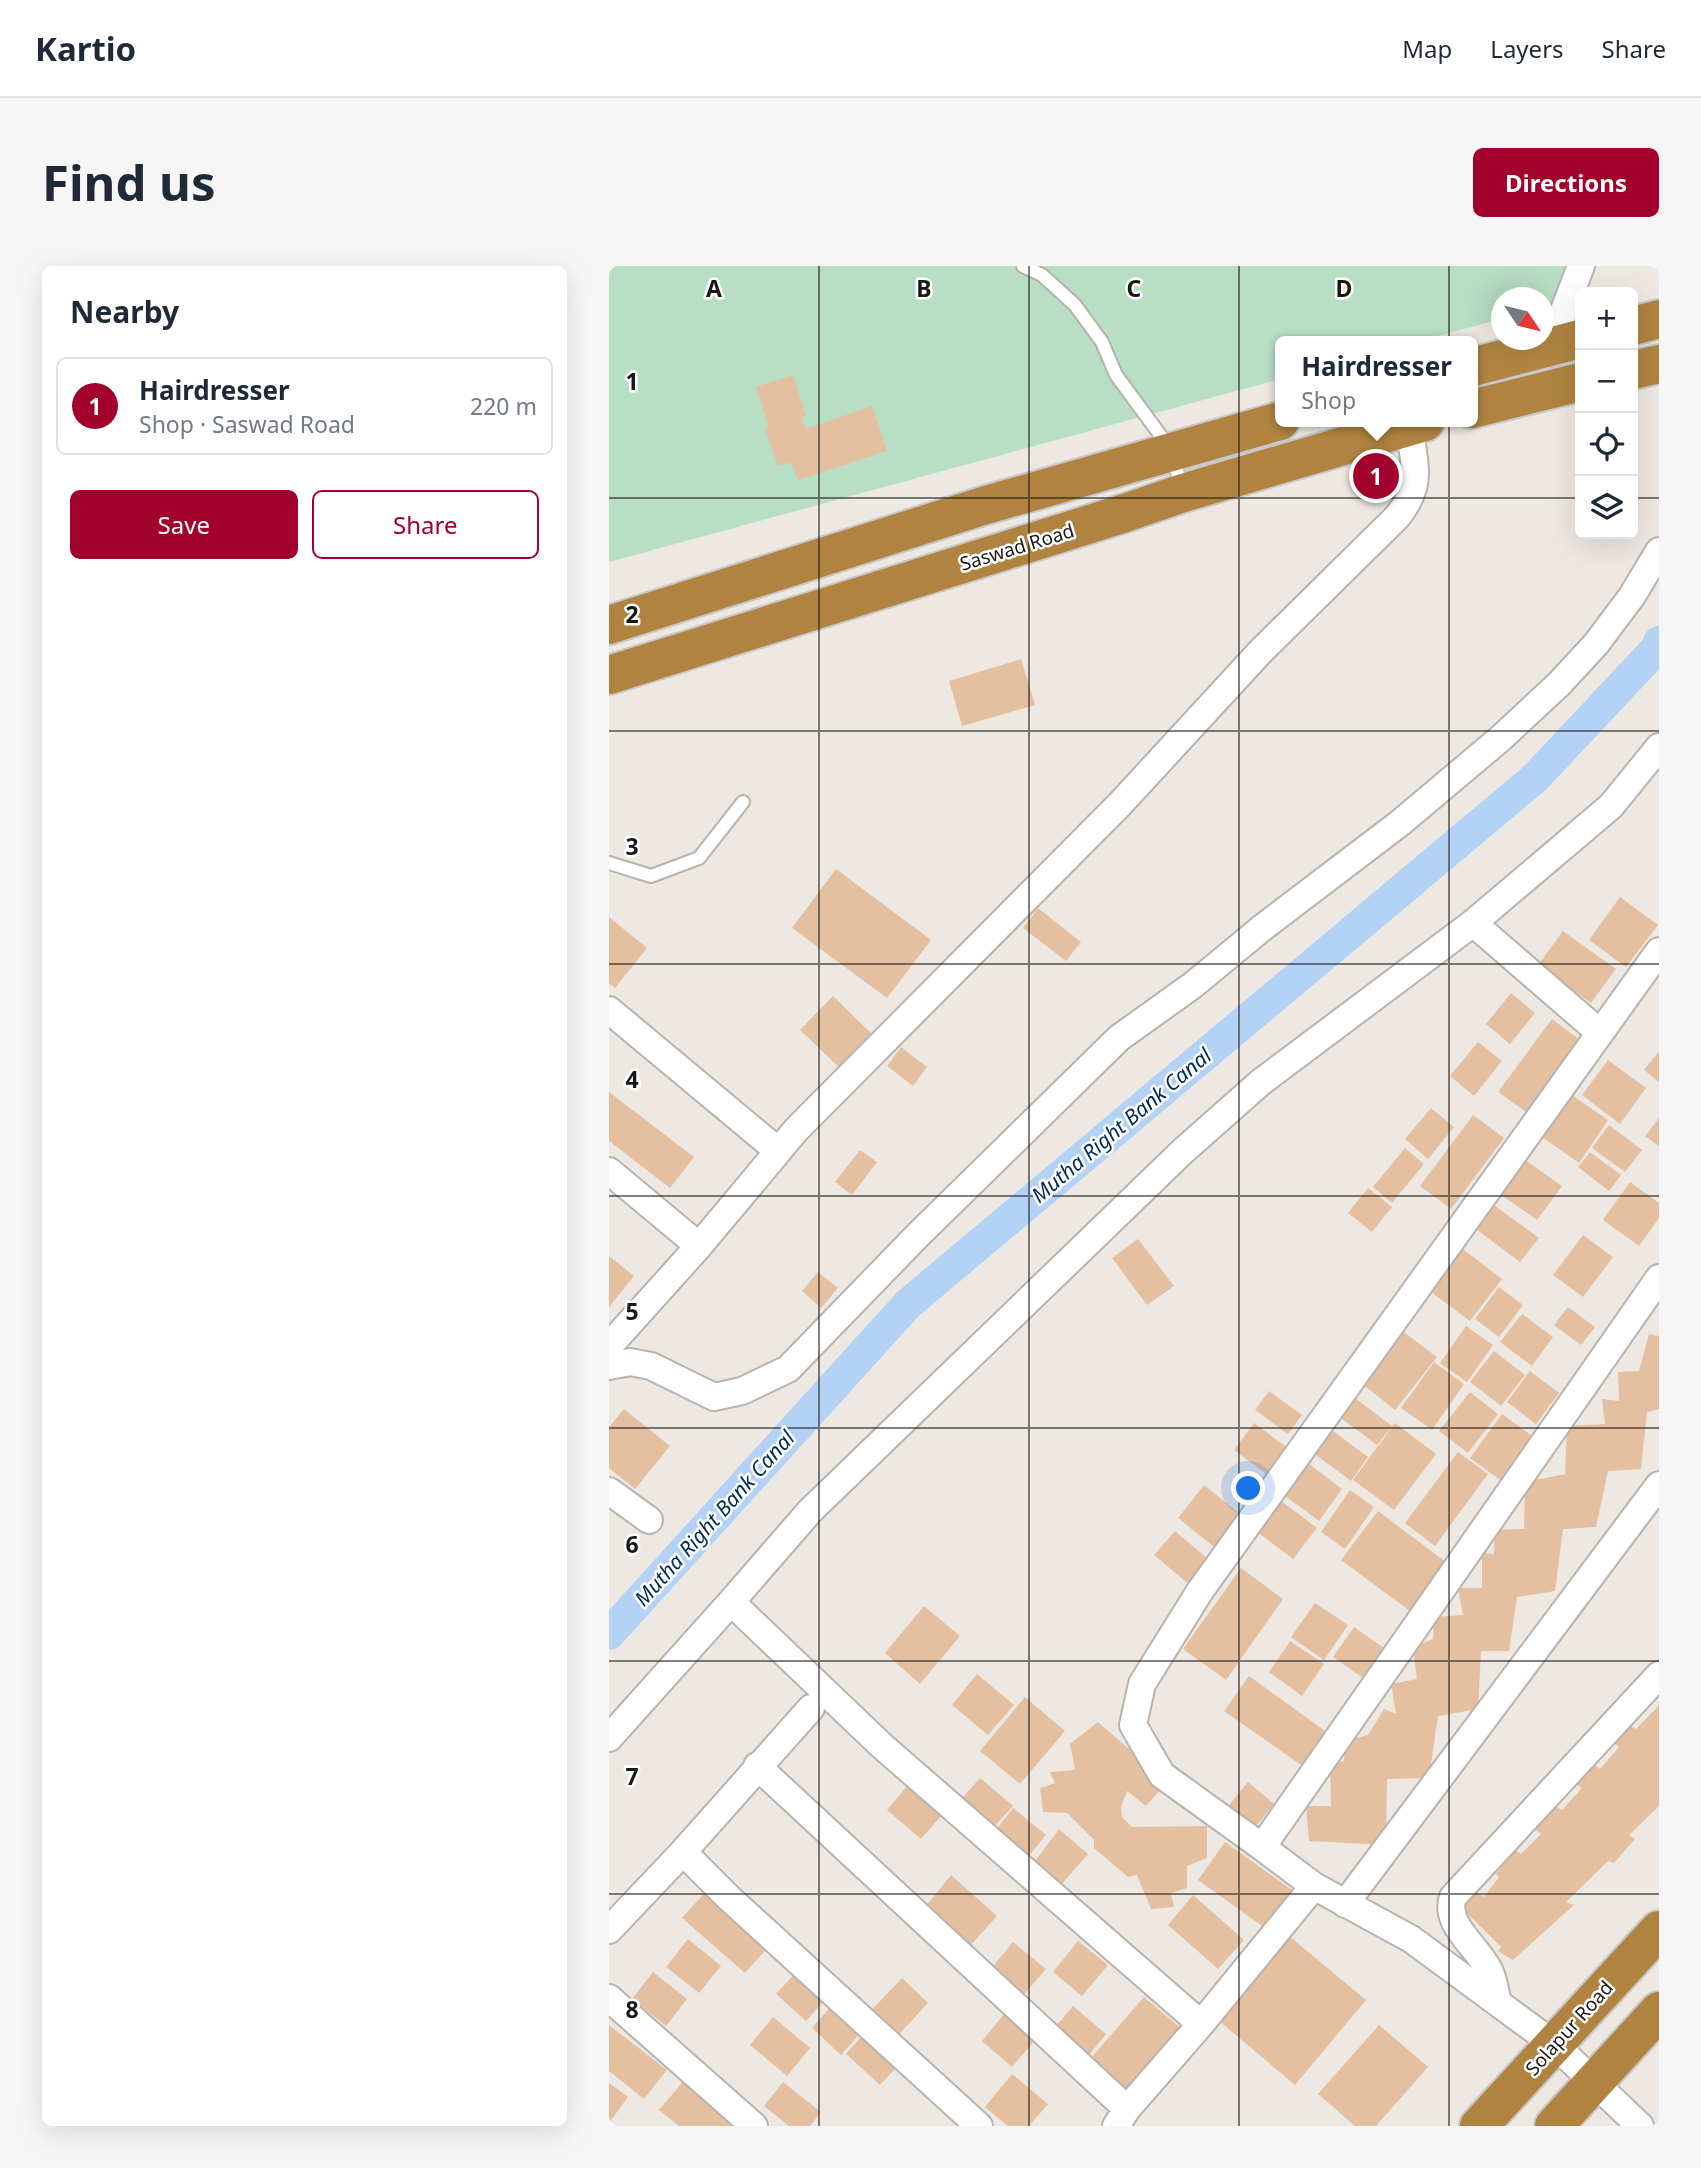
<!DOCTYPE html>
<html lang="en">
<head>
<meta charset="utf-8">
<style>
  :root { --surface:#fff; --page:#f6f6f7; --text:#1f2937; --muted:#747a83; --line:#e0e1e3; --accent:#a2012d }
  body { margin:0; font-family:"Noto Sans",sans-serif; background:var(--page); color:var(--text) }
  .controls { position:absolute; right:21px; top:21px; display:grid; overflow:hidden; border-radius:10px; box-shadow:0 7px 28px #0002 }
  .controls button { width:63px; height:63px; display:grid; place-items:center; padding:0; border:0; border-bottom:2px solid var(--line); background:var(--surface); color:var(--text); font:35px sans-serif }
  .compass { position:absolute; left:882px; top:21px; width:63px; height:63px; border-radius:50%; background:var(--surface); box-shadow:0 7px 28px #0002; rotate:125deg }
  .you { position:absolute; left:640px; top:1223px; width:24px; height:24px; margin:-18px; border:5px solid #fff; border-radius:50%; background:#1a73e8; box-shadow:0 0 0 10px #1a73e833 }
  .badge { display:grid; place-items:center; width:46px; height:46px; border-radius:50%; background:var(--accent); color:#fff; font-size:23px; font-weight:700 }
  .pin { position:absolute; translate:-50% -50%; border:4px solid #fff; box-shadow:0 2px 7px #0006 }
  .popup { position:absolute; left:666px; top:70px; width:203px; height:91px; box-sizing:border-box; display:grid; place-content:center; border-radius:10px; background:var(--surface); filter:drop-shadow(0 2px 5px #0005); font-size:23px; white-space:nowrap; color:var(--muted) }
  .popup b { font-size:26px; color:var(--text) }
  .popup::after { content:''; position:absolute; left:50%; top:100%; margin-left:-14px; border:14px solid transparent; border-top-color:var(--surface) }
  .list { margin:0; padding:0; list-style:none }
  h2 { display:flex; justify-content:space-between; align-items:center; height:91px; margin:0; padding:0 28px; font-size:30px }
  h2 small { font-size:23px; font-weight:400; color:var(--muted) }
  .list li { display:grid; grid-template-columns:46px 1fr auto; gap:21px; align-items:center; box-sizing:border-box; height:98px; margin:0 14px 14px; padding:0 14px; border:2px solid var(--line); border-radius:10px }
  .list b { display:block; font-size:26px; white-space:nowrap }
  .list p { margin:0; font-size:23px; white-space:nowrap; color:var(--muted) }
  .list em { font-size:23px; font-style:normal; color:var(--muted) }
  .actions { display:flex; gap:14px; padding:21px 28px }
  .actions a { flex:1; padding:16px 0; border:2px solid var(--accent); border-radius:10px; text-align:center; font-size:24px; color:var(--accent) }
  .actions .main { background:var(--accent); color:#fff }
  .icon { flex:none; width:38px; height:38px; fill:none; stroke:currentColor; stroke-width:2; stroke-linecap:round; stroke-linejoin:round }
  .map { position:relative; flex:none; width:1050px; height:1860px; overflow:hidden; border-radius:10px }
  header { display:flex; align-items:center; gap:42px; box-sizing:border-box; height:98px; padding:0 35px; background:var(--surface); border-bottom:2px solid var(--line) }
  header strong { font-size:33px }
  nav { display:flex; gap:38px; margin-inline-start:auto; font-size:24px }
  .intro { display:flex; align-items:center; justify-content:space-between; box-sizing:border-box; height:168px; padding:0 42px }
  h1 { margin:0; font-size:49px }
  .button { padding:18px 32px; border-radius:10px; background:var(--accent); color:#fff; font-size:24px; font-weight:700 }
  main { display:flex; gap:42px; padding:0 42px }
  aside { flex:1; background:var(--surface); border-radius:10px; box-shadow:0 7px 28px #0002 }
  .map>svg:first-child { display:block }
</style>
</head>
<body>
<header>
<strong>Kartio</strong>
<nav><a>Map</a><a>Layers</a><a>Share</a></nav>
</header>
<div class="intro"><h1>Find us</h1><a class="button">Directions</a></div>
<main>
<aside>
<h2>Nearby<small></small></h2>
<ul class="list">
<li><span class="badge">1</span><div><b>Hairdresser</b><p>Shop · Saswad Road</p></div><em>220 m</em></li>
</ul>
<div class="actions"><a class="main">Save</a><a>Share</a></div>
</aside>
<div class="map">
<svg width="1050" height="1860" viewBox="0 0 1050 1860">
  <rect width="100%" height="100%" fill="#eee8e2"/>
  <path fill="#b8dec4" d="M0,0H959L943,39L935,41L934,32H892V53L810,75H671V113L0,296Z"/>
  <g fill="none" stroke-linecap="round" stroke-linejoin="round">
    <path stroke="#b4d2f5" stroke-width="32" d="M0,1368L299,1038L926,512L1047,383L1050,376"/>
  </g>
  <path fill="#e4c0a1" d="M184,109L197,150L193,152L197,163L263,140L278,185L189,214L182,196L169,200L156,163L160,162L147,121Z
    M412,393L426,439L353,460L340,415Z
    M227,603L322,674L278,732L183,662Z
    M1011,631L1049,659L1017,701L980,674Z
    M429,642L472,676L457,695L414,662Z
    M0,651L38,682L6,722L0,717Z
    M954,665L1007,703L982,737L929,699Z
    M902,727L926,747L901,778L877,758Z
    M224,730L269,774L236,807L191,764Z
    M943,753L971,774L917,846L889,826Z
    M869,776L893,795L865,830L841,810Z
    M292,781L318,801L304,820L278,800Z
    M1050,785V816L1035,804Z
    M999,794L1037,822L1011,858L973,829Z
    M957,825L999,854L970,897L927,867Z
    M0,826L85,891L61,922L0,875Z
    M822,842L845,861L819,893L796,873Z
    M864,849L895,872L842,943L811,920Z
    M1050,852V880L1036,870Z
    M1000,859L1033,884L1016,906L983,882Z
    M796,882L815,898L783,937L764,921Z
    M251,884L268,896L243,929L226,916Z
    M981,886L1012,909L1000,925L969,901Z
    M908,888L953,920L928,954L884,923Z
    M1021,916L1050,937V952L1030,980L994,954Z
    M759,922L783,941L763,966L739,947Z
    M878,934L930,972L911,996L860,958Z
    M974,969L1004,991L974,1031L944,1009Z
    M529,973L565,1020L538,1039L503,992Z
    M847,978L893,1013L861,1055L815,1021Z
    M0,990L25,1010L0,1041Z
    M209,1006L229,1022L212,1042L193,1025Z
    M890,1021L914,1039L890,1071L866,1053Z
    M959,1041L986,1061L972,1079L945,1059Z
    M913,1048L944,1071L923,1100L891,1076Z
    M857,1060L884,1079L858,1116L831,1097Z
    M788,1061L828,1091L786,1144L747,1113Z
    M1040,1068L1050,1070V1143L1038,1146L1032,1203L999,1205L987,1261L954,1263L946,1325L908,1331L900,1385H872L869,1443L829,1450L820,1512L778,1513L777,1579L700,1575L697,1540H722L721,1499L735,1495L736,1475L759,1469L775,1443L787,1448L782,1418L808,1413L804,1381L824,1373L825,1351L854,1349L849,1322H873V1287L885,1288L886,1264L915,1263L916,1216L956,1208L958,1160L996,1158L993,1133L1010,1135L1009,1106L1030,1105Z
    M885,1085L916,1109L892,1140L861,1116Z
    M825,1096L855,1118L823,1164L792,1142Z
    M921,1105L950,1127L927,1158L898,1136Z
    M660,1125L693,1149L679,1168L646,1144Z
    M738,1126L783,1160L768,1179L724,1146Z
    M861,1126L889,1148L859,1187L830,1165Z
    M15,1143L61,1180L26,1223L0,1202V1161Z
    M893,1148L926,1172L894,1216L861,1192Z
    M645,1157L680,1183L660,1210L625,1184Z
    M786,1157L827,1188L785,1244L744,1214Z
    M716,1159L759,1191L742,1215L699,1183Z
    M849,1186L879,1208L826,1280L796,1257Z
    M692,1192L733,1223L710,1255L668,1224Z
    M595,1219L632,1249L605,1281L569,1252Z
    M741,1224L765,1241L736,1283L712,1266Z
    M667,1231L708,1262L684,1293L643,1262Z
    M769,1245L837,1296L801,1345L732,1294Z
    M566,1265L604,1297L583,1321L545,1289Z
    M632,1302L674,1333L617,1414L574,1383Z
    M706,1337L739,1359L715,1394L682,1371Z
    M315,1340L351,1370L311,1418L276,1387Z
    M745,1361L775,1382L754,1412L724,1391Z
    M681,1375L715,1398L693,1430L660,1406Z
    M368,1408L405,1439L379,1469L343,1439Z
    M640,1410L719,1467L695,1501L615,1445Z
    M416,1431L456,1465L411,1518L371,1485Z
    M1050,1439V1540L1020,1569L1026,1573L1005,1597L999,1595L957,1636L965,1639L904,1694L889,1685L892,1681L853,1642L866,1626L875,1631L890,1611L887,1608L906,1584L912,1588L932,1568L925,1562L947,1540L953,1544L973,1522L967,1518L984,1498L991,1503L1010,1481L1003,1475L1020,1459L1027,1463Z
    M489,1456L558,1516L537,1540L518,1525L512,1541L513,1551L523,1561L598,1560V1592L578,1600V1622L562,1627L565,1641L542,1643L528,1609L519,1611L485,1582V1574L458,1547L434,1546L431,1522L446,1517L441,1506L466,1504L461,1478Z
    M371,1512L404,1540L381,1565L349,1537Z
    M304,1513L339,1542L312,1573L278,1544Z
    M639,1516L665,1538L646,1561L620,1539Z
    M404,1542L437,1569L415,1596L383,1569Z
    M450,1563L479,1588L451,1620L427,1594Z
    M616,1576L687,1627L660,1665L589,1614Z
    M342,1609L388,1650L362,1679L317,1640Z
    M99,1623L162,1678L136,1707L73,1652Z
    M584,1629L635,1674L609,1703L559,1659Z
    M680,1670L757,1734L686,1819L609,1754Z
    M79,1673L112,1700L90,1727L57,1701Z
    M469,1675L499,1699L473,1730L444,1706Z
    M404,1676L437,1703L412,1732L380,1705Z
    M191,1702L221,1728L197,1755L167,1728Z
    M44,1706L78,1733L57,1760L23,1733Z
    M293,1712L319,1737L283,1776L256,1751Z
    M535,1731L575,1765L521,1826L482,1792Z
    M226,1736L256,1762L232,1789L203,1762Z
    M464,1740L497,1768L475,1795L443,1765Z
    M400,1742L431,1768L403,1801L373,1775Z
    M164,1751L201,1782L178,1810L141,1779Z
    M0,1759L58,1804L35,1833L0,1805Z
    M770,1759L819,1801L767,1860H746L709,1828Z
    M258,1764L293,1795L271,1819L237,1788Z
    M403,1808L439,1838L420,1860H399L376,1841Z
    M77,1812L135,1860H70L50,1844Z
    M174,1816L212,1846L201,1860H180L155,1840Z
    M0,1817L19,1831L0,1857Z"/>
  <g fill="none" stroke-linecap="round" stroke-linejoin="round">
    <g stroke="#b9b2ad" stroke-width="16">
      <path id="lane" d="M414,0L433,9L466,39L493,76L507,109L563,185L573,225
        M0,597L42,610L90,592L134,536"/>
    </g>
    <g stroke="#b9b2ad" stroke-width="30">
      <path id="street" d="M941,81L972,0
        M864,657L990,766
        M0,744L168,884
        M0,905L90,980
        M0,1080L90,980L187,864L511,538L652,385L788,251C815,218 805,199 800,160
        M0,1100L21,1096L42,1100L105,1131L133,1125L179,1103L309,969L510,772L584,719L653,662L791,557L892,472L950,418L987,378L1023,330L1050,285
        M0,1225L40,1254
        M122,1336L272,1479L592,1758
        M0,1472L122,1336L201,1245L574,885L652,816L864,657L1002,540L1050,481
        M148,1500L518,1843
        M653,1581L553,1509L524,1459L533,1418L591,1325L1050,685
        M74,1586L120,1632L370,1860
        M736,1638L1050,1219
        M0,1664L74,1586L202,1442
        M0,1732L145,1860
        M889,1737C886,1726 885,1713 880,1704C869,1681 834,1658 844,1631L1050,1409
        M507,1860L518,1843L592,1758L705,1620
        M1031,1860L946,1779L802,1673L705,1620L653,1581L1050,1012"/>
    </g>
    <g stroke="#c8c7c7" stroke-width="42">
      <path id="highway" d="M1024,60L1050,53
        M863,101L971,73
        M1024,104L1050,98
        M863,143L971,116
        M0,359L377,239L671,155
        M0,409L516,247L574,227L816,156
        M870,1860L1050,1664
        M945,1860L1050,1745"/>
    </g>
    <use href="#lane" stroke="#fff" stroke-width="12"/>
    <use href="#street" stroke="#fff" stroke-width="26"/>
    <use href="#highway" stroke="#b08440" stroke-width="38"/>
  </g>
  <path fill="none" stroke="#191715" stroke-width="2" stroke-opacity="0.55" d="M210,0V1860M420,0V1860M630,0V1860M840,0V1860M0,232H971M1024,232H1050M0,465H1050M0,698H1050M0,930H1050M0,1162H1050M0,1395H1050M0,1628H1050"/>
  <g text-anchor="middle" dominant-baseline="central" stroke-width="5" stroke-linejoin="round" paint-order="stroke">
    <g font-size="19" fill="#191715" stroke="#fff">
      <text transform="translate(408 281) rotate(-17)">Saswad Road</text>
      <text transform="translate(960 1762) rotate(-48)">Solapur Road</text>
    </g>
    <g font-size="21" font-style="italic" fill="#002a54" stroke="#fff">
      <text transform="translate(512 859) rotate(-40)">Mutha Right Bank Canal</text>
      <text transform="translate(105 1252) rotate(-48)">Mutha Right Bank Canal</text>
    </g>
  </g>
  <g font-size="23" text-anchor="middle" font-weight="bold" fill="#191715" stroke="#fff" stroke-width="5" stroke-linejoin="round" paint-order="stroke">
    <text x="105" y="31">A</text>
    <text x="315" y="31">B</text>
    <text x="525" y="31">C</text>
    <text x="735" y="31">D</text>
    <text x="23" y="124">1</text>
    <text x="23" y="357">2</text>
    <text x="23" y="589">3</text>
    <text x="23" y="822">4</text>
    <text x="23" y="1054">5</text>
    <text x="23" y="1287">6</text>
    <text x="23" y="1519">7</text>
    <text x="23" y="1752">8</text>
  </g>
</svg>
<div class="controls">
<button>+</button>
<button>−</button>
<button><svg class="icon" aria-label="locate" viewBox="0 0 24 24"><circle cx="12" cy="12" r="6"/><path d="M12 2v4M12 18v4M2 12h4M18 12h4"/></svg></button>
<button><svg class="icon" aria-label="layers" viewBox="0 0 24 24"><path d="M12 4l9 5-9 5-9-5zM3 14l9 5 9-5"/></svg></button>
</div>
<svg class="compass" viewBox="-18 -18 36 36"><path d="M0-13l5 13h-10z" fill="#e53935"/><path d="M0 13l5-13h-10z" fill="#747a83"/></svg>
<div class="you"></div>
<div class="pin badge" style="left:767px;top:210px">1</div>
<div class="popup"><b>Hairdresser</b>Shop</div>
</div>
</main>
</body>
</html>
